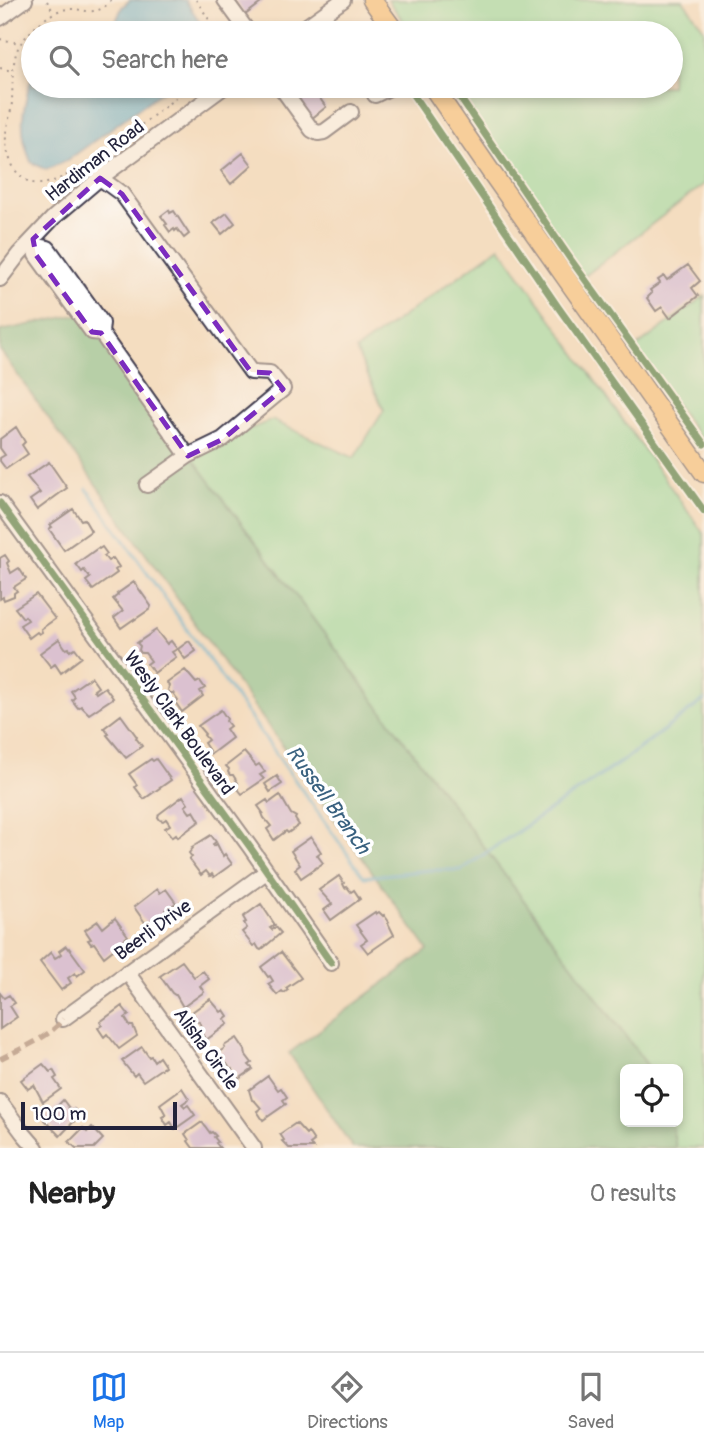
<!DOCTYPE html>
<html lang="en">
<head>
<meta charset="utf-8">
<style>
  :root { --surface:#fff; --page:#f2f2f2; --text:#222; --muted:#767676; --line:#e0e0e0; --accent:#1a73e8 }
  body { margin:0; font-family:Pangolin,sans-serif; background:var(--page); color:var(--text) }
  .controls { position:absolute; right:21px; bottom:21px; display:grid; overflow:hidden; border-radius:10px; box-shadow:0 4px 10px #0003 }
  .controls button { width:63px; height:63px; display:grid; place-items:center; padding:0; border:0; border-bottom:2px solid var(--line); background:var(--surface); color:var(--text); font:35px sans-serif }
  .scale { position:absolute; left:21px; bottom:18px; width:156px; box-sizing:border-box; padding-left:7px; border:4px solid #22223b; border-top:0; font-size:19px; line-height:24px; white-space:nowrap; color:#22223b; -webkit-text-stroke:5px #fff; paint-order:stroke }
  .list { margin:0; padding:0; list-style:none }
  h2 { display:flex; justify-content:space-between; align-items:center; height:91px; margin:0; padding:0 28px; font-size:30px }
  h2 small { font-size:23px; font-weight:400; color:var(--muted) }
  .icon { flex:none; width:38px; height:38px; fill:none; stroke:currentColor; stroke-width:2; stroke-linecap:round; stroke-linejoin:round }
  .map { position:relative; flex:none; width:704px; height:1148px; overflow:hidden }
  .search { position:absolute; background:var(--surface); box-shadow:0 4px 10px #0003; left:21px; right:21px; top:21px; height:77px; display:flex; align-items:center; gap:18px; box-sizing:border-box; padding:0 24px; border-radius:38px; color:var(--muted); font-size:26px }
  .sheet { height:203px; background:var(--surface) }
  nav { display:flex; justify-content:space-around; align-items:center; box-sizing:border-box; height:98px; border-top:2px solid var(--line); background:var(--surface); font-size:19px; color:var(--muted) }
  nav a { display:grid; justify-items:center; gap:4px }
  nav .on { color:var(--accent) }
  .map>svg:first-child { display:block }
</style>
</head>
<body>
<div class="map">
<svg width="704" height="1148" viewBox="0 0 704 1148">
  <rect width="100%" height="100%" fill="#fff"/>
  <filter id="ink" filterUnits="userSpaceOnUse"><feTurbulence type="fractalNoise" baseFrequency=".0143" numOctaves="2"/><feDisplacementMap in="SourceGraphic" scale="14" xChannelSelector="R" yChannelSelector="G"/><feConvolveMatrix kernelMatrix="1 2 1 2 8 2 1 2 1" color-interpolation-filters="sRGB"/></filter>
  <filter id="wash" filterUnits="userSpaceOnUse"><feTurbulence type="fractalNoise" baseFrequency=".00686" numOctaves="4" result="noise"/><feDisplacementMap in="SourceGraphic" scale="28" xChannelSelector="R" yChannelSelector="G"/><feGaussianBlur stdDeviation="1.57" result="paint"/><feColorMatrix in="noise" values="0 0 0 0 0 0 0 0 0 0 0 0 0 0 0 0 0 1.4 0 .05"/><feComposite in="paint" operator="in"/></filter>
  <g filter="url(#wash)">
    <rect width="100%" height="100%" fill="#f4ddc0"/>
    <path fill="#89e0a4" stroke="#568170" stroke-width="2" d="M388,0H683L704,29V184L582,278L448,86H671V33H412Z
      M500,247L704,534V1148H676L671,1122H678V1069H650L189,454L272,420L354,458L384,410L356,350Z
      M704,296V444L635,348Z"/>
    <path fill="#6ebe8a" stroke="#487062" stroke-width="2" d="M84,313L650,1069H625V1122H671L676,1148H353L289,1053L428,950L0,350V331Z"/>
    <path fill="#56add3" stroke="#3c6887" stroke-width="2" d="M130,0H185L198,19L203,33H53L67,25L77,23L115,24L122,7Z
      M33,71V86H169L68,160L46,170L31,162C16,126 24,108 33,71Z"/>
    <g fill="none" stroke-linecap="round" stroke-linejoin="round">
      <path stroke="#56add3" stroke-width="3.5" d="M87,489L364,877L430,870H461L625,759L704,700"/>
    </g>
    <g id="blocks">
      <path fill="#bda1e4" d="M235,0H265L245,15Z
        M301,86H311L326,107L311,119L296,99L300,97L295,90Z
        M243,153L252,165L231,184L221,171Z
        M169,210L170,213L174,211L189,234L184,238L177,229L175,231L174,229L170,232L165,225L167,224L161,216Z
        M227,213L235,223L222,234L213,223Z
        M688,265L700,281L692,288L698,296L670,318L662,307L656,311L647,298L652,293L650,290L660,283L658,280L664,276L667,280Z
        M16,427L25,442L22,445L28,454L6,469L0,461V458L5,455L0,448V439Z
        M49,462L67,488L37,510L30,500L40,493L27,477Z
        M73,509L81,520L84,519L91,531L64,550L49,529L52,527L50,525Z
        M102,547L107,554L104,556L108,561L113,558L119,567L115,570L117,573L93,590L86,581L90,578L84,570L82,572L76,564L98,548L99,549Z
        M5,555L9,561L7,563L11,573L19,568L26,579L14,587L17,591L14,593V596L4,600L3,597L0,599V558Z
        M134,582L151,606L150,609L134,620V619L121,628L114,618L123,611L113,599L118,595L117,594Z
        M36,594L55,619L41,629L42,632L39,634L37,632L29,638L20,625L28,620L25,616L23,618L15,608Z
        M156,630L167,644L171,641L177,649L172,652L176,657L154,673L147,664L151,661L145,653H141L139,650L140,646L137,643Z
        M59,639L66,649L69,648L70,651L75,648L82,657L61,673L55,664L51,667L40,653Z
        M189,641L196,651L185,659L178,649Z
        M185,670L196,683L200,681L205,688L200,691L203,696L182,712L175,702L178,700L173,693H170L168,690L169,686L167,683Z
        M91,677L98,687L94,690L96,693L105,687L113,698L89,714L81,706L78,708L72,700L75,697L71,691Z
        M221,710L227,719L226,721L230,726L226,729L232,738L211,754L204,743L208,740L204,735L205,734L198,726Z
        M121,715L137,737L136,738L142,746L126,758L107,735L109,734L104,728Z
        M244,752L256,766L259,764L265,772L260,775L264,779L242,794L235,785L238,783L233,775H230L228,772L229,769L226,766Z
        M151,759L153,761L156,759L171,780L144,799L135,787L137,785L129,774Z
        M277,776L282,784L270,792L265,784Z
        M280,795L291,814L296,817L295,819L299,825L288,833L286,831L274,840L267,829L271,826L264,818L262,813H263L258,806L267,800L269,803Z
        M183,796L188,804L185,806L190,813L194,811L200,821L178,837L176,834L172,837L165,828L170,825L166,819L163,821L160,820L158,817L159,814Z
        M211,835L216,842L213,844L214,846L217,844L223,856L225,854L232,864L214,877L212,874L210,876L206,871L201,875L189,859L192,857L189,853L193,848L192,847Z
        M311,837L321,852L317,855L323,863L301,878L295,869L300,865L291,851Z
        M339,876L344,883L343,884L345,888L347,887L351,892L354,890L360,899L331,920L324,910L332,904L319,890Z
        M157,889L160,893L166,889L176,903L165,910L166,913L162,916L160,915L146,924L134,907Z
        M261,904L275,925L270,928L272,930L276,927L281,933L261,950L259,949L256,944L253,946L242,932L247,928L244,923L246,922L243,917Z
        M375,912L376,914L379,912L383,916L384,915L389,922L388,923L394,935L368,953L361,944L367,940L356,925Z
        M115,918L128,936L123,940L125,942L119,946V948L113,950L104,957L94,943L91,944L88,940L91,939L85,930L98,921L103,928Z
        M66,946L68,949L69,948L85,970L77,976L75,973L68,978L71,983L61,990L40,962L51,952L55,958L57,957L61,954L59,951Z
        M281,952L301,978L286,988L288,990L284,993L282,991L277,995L268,984L273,981L270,976L268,977L261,967Z
        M182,961L194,977L203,971L209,979L200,986L204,992L183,1007L176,995H175L172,993L160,976Z
        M0,993L4,998L9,995L15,1003L10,1006L17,1017L0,1029Z
        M210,999L221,1012L224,1010L228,1016L224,1019L228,1024L206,1040L200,1031L203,1029L199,1022L193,1019L194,1015L192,1012Z
        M122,1006L129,1015L125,1018L130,1026H133L137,1036L119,1049L107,1034L104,1037L98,1028L102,1025L100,1022Z
        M237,1038L245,1050L246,1055L252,1063L249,1065L253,1069L239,1079L232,1069L231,1070L227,1064L226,1065L219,1052L225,1048L224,1046Z
        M142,1047L149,1057L151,1056L154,1061L159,1057L165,1066L143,1081L137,1073L134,1076L122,1061Z
        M43,1064L50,1072L53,1070L57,1077L54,1079L61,1089L43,1102L34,1085L28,1089L21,1080Z
        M268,1076L278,1090L281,1088L287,1097L283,1100L286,1104L263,1120L257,1111L261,1108L255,1101L252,1100L249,1090Z
        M182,1088L189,1099L182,1104L185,1107L188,1105L195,1115L175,1129L171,1122L167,1125L162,1117L166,1115L160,1104Z
        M63,1100L72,1112L74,1109L80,1115L60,1136L44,1120Z
        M202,1122L210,1133L212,1132L216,1136L214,1137L218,1142L216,1143L220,1148H193L188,1141L189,1140L185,1134Z
        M296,1123L306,1134L308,1132L314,1141L310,1144L313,1148H289L282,1141L284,1140L280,1134Z
        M92,1127L103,1139L94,1148H76L69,1142L83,1128L87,1132Z"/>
    </g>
  </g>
  <g filter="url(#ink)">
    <use href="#blocks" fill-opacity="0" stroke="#423e4f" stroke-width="2"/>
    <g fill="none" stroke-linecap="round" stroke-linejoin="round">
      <g stroke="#423e4f" stroke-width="18">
        <path id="minor" d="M225,0L249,33
          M0,18L25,0
          M297,33L343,0
          M280,86L312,130L318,133L324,132L351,112
          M375,95L393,86
          M100,178L122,194L251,372L270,373L283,389L223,439L188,456
          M33,239L39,246L48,248L102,323L101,333L92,332L36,255L39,246
          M0,279L19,254L53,218L100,178L225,86
          M101,333L188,456L147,485
          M0,503L250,847L331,963
          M127,972L254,1148
          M63,1019L266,872
          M0,1102L23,1133L36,1148"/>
      </g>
      <g stroke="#423e4f" stroke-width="21">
        <path id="major" d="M372,0L396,33
          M432,86L491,172L704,473"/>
      </g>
      <path stroke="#423e4f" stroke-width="2" stroke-dasharray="2 5" stroke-linecap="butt" d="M111,0C94,21 82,5 62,10C48,13 29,32 21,43C11,56 13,85 12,100C12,109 9,118 7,127C4,141 7,155 14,168C19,177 29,184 40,184C72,184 162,108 191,86
        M196,0L212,24L215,33
        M47,1L54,13
        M0,39L19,43
        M0,68L12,71"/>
      <use href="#minor" stroke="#fff" stroke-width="14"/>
      <use href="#major" stroke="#fbbd6e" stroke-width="18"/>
      <path stroke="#8d6e63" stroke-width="5" stroke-dasharray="10 5" stroke-linecap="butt" d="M0,1059C21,1048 48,1039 63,1019"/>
      <g stroke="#fff" stroke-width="11">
        <path id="cycleway" d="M407,86L558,307L704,511
          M452,86L571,260L704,444
          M0,503L250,847L331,963"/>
      </g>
      <use href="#cycleway" stroke="#1b5e20" stroke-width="7"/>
    </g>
  </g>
  <path d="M0 0H704V1148H0ZM100,178L122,194L251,372L270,373L283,389L223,439L188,456L101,333L92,332L36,255L33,239Z" fill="#f4ddc0" fill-opacity=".55" fill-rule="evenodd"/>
  <path fill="none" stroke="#7b2cbf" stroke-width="5" stroke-dasharray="14 9" stroke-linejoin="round" d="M100,178L122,194L251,372L270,373L283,389L223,439L188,456L101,333L92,332L36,255L33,239Z"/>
  <g text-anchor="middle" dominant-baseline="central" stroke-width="7" stroke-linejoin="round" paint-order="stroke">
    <g font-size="19" fill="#22223b" stroke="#fff">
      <text transform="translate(95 161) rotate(-38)">Hardiman Road</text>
      <text transform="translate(179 723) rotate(54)">Wesly Clark Boulevard</text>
      <text transform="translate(153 930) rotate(-36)">Beerli Drive</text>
      <text transform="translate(206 1049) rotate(54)">Alisha Circle</text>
    </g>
    <g font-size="21" font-style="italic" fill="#39617f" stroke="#fff">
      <text transform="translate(328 800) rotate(54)">Russell Branch</text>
    </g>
  </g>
</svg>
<div class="controls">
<button><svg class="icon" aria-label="locate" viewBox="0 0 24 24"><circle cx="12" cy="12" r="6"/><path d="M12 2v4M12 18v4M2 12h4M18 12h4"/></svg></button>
</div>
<div class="scale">100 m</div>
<div class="search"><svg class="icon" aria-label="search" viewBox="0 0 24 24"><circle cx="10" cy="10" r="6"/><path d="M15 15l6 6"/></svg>Search here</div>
</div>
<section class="sheet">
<h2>Nearby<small>0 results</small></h2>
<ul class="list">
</ul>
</section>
<nav>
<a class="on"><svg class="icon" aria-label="map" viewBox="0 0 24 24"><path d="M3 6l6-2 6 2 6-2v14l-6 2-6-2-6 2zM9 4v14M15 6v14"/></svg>Map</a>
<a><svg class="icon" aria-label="directions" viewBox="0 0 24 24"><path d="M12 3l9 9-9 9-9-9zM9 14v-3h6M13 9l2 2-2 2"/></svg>Directions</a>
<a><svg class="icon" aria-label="saved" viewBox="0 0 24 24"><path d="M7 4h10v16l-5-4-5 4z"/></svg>Saved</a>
</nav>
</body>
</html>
